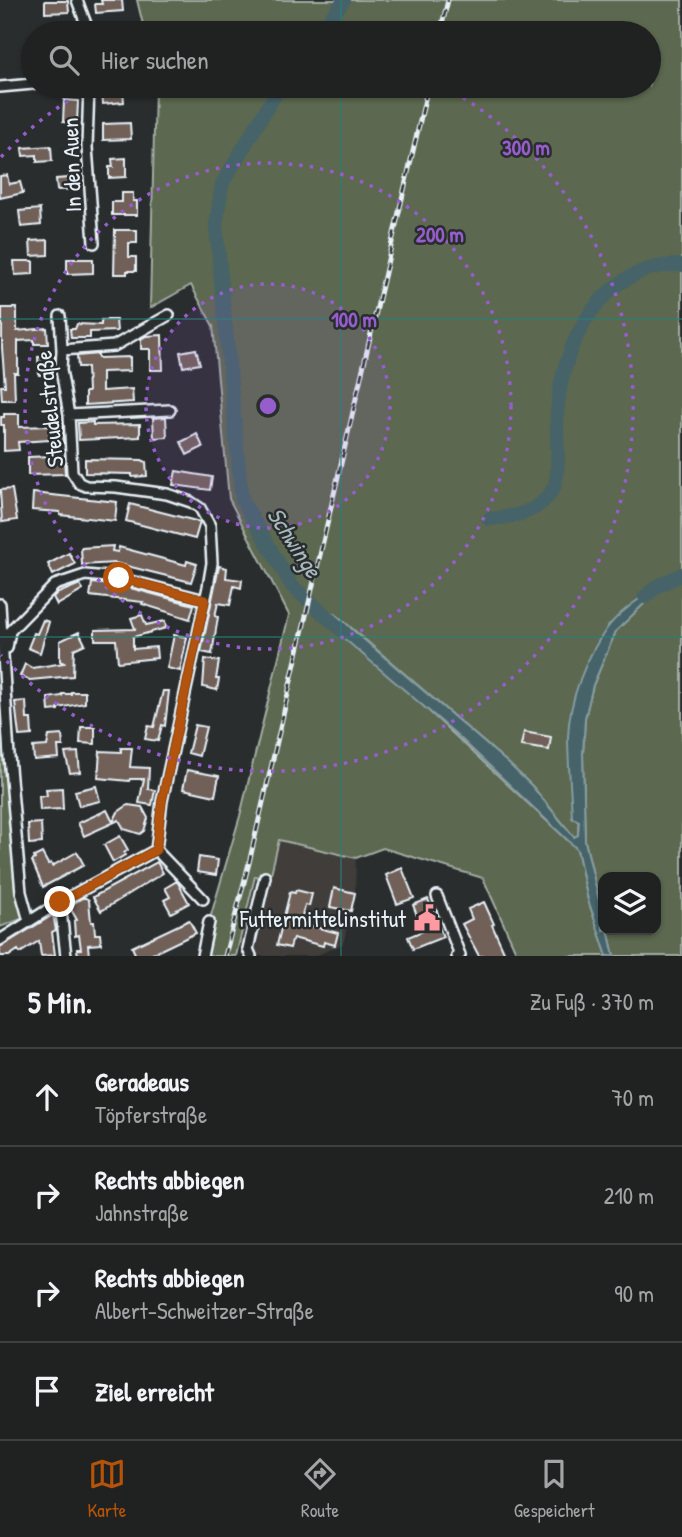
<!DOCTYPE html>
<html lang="de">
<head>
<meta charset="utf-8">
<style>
  :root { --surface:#202222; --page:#282a2a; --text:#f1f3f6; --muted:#a2a4a5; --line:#3d3f40; --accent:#b45309 }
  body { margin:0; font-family:"Patrick Hand",sans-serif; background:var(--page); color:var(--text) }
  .controls { position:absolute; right:21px; bottom:21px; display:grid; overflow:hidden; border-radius:14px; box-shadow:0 2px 5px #0004 }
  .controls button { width:63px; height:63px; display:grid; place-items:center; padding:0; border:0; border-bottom:2px solid var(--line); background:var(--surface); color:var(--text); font:35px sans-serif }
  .stop { position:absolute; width:21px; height:21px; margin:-16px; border:5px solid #b45309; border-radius:50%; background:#fff }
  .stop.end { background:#b45309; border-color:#fff; box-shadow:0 2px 7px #0008 }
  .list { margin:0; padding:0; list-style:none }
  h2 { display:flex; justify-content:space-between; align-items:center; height:91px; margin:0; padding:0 28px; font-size:30px }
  h2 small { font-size:23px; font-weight:400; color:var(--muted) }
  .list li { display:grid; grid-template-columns:46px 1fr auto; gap:21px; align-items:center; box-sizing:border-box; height:98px; padding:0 28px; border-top:2px solid var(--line) }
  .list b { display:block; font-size:26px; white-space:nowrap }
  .list p { margin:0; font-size:23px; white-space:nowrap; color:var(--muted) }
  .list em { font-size:23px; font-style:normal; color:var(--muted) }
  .icon { flex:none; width:38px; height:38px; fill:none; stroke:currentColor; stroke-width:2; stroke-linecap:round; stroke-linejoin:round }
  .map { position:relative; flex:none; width:682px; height:956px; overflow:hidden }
  .search { position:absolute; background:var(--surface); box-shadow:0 2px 5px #0004; left:21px; right:21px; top:21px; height:77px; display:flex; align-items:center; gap:18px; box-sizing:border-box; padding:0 24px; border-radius:38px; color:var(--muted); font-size:26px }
  .sheet { height:483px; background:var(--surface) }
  nav { display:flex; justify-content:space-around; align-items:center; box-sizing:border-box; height:98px; border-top:2px solid var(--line); background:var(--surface); font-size:19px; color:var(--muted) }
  nav a { display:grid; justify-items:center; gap:4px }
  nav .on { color:var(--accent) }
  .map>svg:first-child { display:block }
</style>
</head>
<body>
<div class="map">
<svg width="682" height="956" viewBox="0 0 682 956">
  <rect width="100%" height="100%" fill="#2a2d2e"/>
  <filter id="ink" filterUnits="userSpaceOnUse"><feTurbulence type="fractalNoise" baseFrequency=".0143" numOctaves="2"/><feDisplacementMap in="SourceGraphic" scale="14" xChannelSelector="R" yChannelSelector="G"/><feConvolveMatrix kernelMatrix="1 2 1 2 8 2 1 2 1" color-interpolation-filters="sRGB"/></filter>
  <g filter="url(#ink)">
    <path fill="#3f3c3b" d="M278,839L356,858L355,893L343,944L315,956H258L255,950L239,948L255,876L270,878Z"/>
    <path fill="#5b6850" stroke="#a2aca4" stroke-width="2" d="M137,0H682V574L656,587L609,625L583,674L578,836L574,837L532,786L508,763L334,613L331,620L577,849L588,900L607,956H518L483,878L383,848L356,858L279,840L270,878L255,876L236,956H202L209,922L240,816L289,615L229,499L213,326L191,285L150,308L155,86H649V33H145Z
      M682,576V956H614L608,930H656V877H603V917L585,841L583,754L585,718L593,685L616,631L657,591Z
      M0,706L16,893L24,918L0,927Z"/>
    <path fill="#456369" stroke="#869ca2" stroke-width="2" d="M682,574V576L657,591L616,631L593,685L585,718L583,754L585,841L603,917V930H608L614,956H607L588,900L577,849L457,735L327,624L331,620L333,613L508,763L532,786L574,837L578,835L579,821L572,818C571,791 568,764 568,737C569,700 586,656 608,627C624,606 659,585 682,574Z"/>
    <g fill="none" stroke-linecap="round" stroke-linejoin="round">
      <path stroke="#456369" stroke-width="14" d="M320,33L344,0
        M280,86L222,184L216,226L242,500L292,586L344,632
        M489,519C513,517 540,513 553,489C561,474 556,435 557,416C560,345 602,262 682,265
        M645,597L656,587L682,574"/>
    </g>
    <path fill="#716058" stroke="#e8f1f8" stroke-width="2" d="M101,0H122L123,11L96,13L95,4H102Z
      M45,1H68L69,12L45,13Z
      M123,89L124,102L103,104L102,90Z
      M64,100L78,101L77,123L63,122Z
      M130,123L131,139L103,140V124Z
      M51,146L52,161L37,162V155L23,156L22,148Z
      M126,158V177L109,178V167H113L112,159Z
      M69,171H79L80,189L57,190L56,179L69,178Z
      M7,175L9,184L20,182L23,193L0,198V176Z
      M122,193H133V201H137V215H112V202H122Z
      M40,209L41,225L21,227L19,211Z
      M115,230H137V243H129V257H136V271H127V274H114Z
      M48,240V255L31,256L30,241Z
      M67,259H93V273L67,274Z
      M14,261H33V274L15,275Z
      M2,308H17V331L47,328L48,344H34V340L18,341V373H14L15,400H2L1,386H5L2,348Z
      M101,320H116L117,331L90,332V338H71L70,329H75L77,324L101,325Z
      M162,335L163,370H150V349H141V339L146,336Z
      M196,349L200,364L183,367L180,352Z
      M98,354V358L130,357V371L102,372V391L132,389L133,402L85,405V392H88L87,367H78L77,356Z
      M55,356V374L39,375L38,357Z
      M4,414H19V427L50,426V422H62L63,443H51L50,440L18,442L19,450L4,451V425H1V417H4Z
      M166,417L167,437L154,438L153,418Z
      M93,422V425L140,424V437L79,440L78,423Z
      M197,434L203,447L187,455L181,442Z
      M52,456H64L65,474L28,475V457Z
      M85,459L142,460L146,462L147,476L132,477V474L85,473Z
      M176,471L212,477L210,490L173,485Z
      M12,489L17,520L2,522L0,490Z
      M33,493L117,502L115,521L60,515V512L32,510Z
      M130,504L200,522L195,539L126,521Z
      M113,546L112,551L118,552L119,547L186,565L187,561L197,564L191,582L115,563L82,565L81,548Z
      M69,553L75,564L53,575L48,564Z
      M219,566L227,568L226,578L242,580L241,588L234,586L230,605L218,603L215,616L218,617L212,654L201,652Z
      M92,583L123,586L194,605L190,619L142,604L143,602L90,596Z
      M80,584L83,590L57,605L53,597L56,594Z
      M142,615L146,625L165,621L166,628L133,637V649L156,647L157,658L118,662L116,640H95V630L135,629L131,618Z
      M43,620L49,622L40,653L28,648L34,633L37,634Z
      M79,632L85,644L74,649L73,676L30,680L20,676L25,664L32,668L64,663L60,661V641Z
      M174,635L187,637L180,671L167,668Z
      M205,659L219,661L216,679H219L217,690L203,687Z
      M163,691H169L165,726L162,725L158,741L145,739L148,726L154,727Z
      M71,692H85V703L58,708V710L49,711L48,698L62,696V694H71Z
      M26,701L27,719H31L32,735L19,736L15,702Z
      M195,725L206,727L199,756L188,753Z
      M81,727H95V744L80,743Z
      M524,732L551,737L549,750L521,746Z
      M62,735L63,746H58L59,758L34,760L33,747L47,746L49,736Z
      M121,748H132L130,767L149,768L148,789L155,790L152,805L139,803L144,779H130L129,781L98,778L100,751L121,752Z
      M78,752L80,772L70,773L65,753Z
      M187,770L219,776L215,796L183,789Z
      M96,786L100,801L79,806L75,791Z
      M62,788L63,809L40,810L39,796H47L46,789Z
      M128,805L142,807L148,818L144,831L140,834L124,829L119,820L84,836L78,823L107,810L113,822L118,812Z
      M41,823L42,843L29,844L28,824Z
      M120,836L128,850L124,853L125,855L113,862L104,845Z
      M77,852L84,865L43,887L32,861L35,859L34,857L42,853L48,864L51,863L52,866Z
      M199,857L218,860L216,875L197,872Z
      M157,862L163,873L101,911L93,897Z
      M402,868L414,898L397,904L386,875Z
      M177,881L189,903L171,913L164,900L170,897L165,888Z
      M334,888L355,893L351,911L330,907Z
      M296,890L312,894L309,906L305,905L300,923L338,933L335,945L324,942L323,946L293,938L290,948L277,945L290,892L295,893Z
      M84,897L89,900L91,922H94L95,934H100L101,944L88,945L89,956H78L77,949H81L79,935L75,936L74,921L77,920L69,906Z
      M428,899L443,937L413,949L408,937L423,931L413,905Z
      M484,902L494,924L492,925L506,956H479L462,924L472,919L468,909Z
      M53,915L56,930L52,932L55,955L41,956L39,941L20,953L18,950L9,956H0V947Z
      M189,920L196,933L148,956H136L132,947Z"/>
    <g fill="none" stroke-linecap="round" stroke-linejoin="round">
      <g stroke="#e8f1f8" stroke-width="14">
        <path id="minor" d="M77,0L86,24L87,33
          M89,86L87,147L94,243
          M0,87L33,84
          M60,316L62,350L61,370L69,415L72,472L79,483L86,486L116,487L167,494L191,502L200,508L210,526L212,563L208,587L162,801L156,850
          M62,350L114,346L169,315
          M69,415L170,410
          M0,604L9,756L21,892L29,921
          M7,648L10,631L55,585L85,575L119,578L205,600
          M156,850L203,899
          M437,896L460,955L457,956
          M60,902L66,956
          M0,940L60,902L156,850
          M202,956L209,922
          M251,956L248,949L265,877"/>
      </g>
      <use href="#minor" stroke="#2a2d2e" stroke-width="9"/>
      <g stroke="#e8f1f8" stroke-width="5">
        <path id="rail" d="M440,33L448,0
          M225,956L249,863L428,86"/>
      </g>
      <use href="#rail" stroke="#2a2d2e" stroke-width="2.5" stroke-dasharray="8" stroke-linecap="butt"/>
    </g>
  </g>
  <g fill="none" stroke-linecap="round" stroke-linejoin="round" filter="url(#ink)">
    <path stroke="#b45309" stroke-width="9" d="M60,902L156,850L162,801L205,600L119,578"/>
  </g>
  <path fill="none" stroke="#25827c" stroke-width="2" stroke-opacity="0.55" d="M341,0V33M341,86V956M0,319H682M0,637H682"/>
  <circle cx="268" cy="406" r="122" fill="#965dcd" fill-opacity=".12"/>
  <g fill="none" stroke="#965dcd" stroke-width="3.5" stroke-dasharray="3.5 7">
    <circle cx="268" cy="406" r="122"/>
    <circle cx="268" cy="406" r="243"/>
    <path d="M1 157A365 365 0 0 1 91 87M445 87A365 365 0 1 1 1 655"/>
  </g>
  <defs>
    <g id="civic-bare" transform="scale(2.1)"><path d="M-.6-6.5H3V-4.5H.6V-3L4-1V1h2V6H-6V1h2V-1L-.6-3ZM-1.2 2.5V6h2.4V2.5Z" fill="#ff9aa2" stroke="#2a2d2e" stroke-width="2.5" paint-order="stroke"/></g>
  </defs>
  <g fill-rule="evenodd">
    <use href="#civic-bare" x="427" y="918"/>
  </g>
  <g text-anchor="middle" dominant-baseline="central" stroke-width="5" stroke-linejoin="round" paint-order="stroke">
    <g font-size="23" fill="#e8f1f8" stroke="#2a2d2e">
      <text transform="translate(71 165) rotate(-92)">In den Auen</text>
      <text transform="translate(49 409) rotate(-96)">Steudelstraße</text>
    </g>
    <g font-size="23" fill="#e8f1f8" stroke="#2a2d2e" text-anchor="end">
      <text x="406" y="918">Futtermittelinstitut</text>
    </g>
    <g font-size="24" font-style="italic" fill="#a7b8bf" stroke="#2a2d2e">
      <text transform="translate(295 542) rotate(57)">Schwinge</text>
    </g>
  </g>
  <circle cx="268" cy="406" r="10" fill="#965dcd" stroke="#2a2d2e" stroke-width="3.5"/>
  <g font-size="21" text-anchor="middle" font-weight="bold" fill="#965dcd" stroke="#2a2d2e" stroke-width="5" stroke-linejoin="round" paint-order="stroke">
    <text x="526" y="155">300 m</text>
    <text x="440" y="242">200 m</text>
    <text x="354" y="327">100 m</text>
  </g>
</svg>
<div class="controls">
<button><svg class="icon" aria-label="layers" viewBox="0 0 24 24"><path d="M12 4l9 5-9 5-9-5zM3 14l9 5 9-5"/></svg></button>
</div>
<div class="stop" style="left:119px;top:578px"></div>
<div class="stop end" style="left:60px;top:902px"></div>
<div class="search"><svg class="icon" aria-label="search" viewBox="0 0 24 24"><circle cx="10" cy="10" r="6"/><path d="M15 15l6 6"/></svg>Hier suchen</div>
</div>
<section class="sheet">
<h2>5 Min.<small>Zu Fuß · 370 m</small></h2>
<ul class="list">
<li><svg class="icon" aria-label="ahead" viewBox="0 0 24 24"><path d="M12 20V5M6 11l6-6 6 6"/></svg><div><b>Geradeaus</b><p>Töpferstraße</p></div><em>70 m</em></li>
<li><svg class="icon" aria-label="right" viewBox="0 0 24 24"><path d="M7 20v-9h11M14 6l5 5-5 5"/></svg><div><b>Rechts abbiegen</b><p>Jahnstraße</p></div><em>210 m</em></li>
<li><svg class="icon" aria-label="right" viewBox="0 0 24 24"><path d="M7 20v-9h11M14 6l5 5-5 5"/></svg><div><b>Rechts abbiegen</b><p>Albert-Schweitzer-Straße</p></div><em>90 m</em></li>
<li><svg class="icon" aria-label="arrive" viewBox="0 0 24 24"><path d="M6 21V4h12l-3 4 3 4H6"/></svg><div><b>Ziel erreicht</b></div></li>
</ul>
</section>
<nav>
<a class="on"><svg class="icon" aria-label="map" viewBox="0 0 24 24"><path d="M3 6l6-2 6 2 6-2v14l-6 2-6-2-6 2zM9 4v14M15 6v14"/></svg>Karte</a>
<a><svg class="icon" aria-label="directions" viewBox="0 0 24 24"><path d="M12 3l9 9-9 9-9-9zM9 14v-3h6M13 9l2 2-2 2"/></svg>Route</a>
<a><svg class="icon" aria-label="saved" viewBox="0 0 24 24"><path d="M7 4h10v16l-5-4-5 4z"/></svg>Gespeichert</a>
</nav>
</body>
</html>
